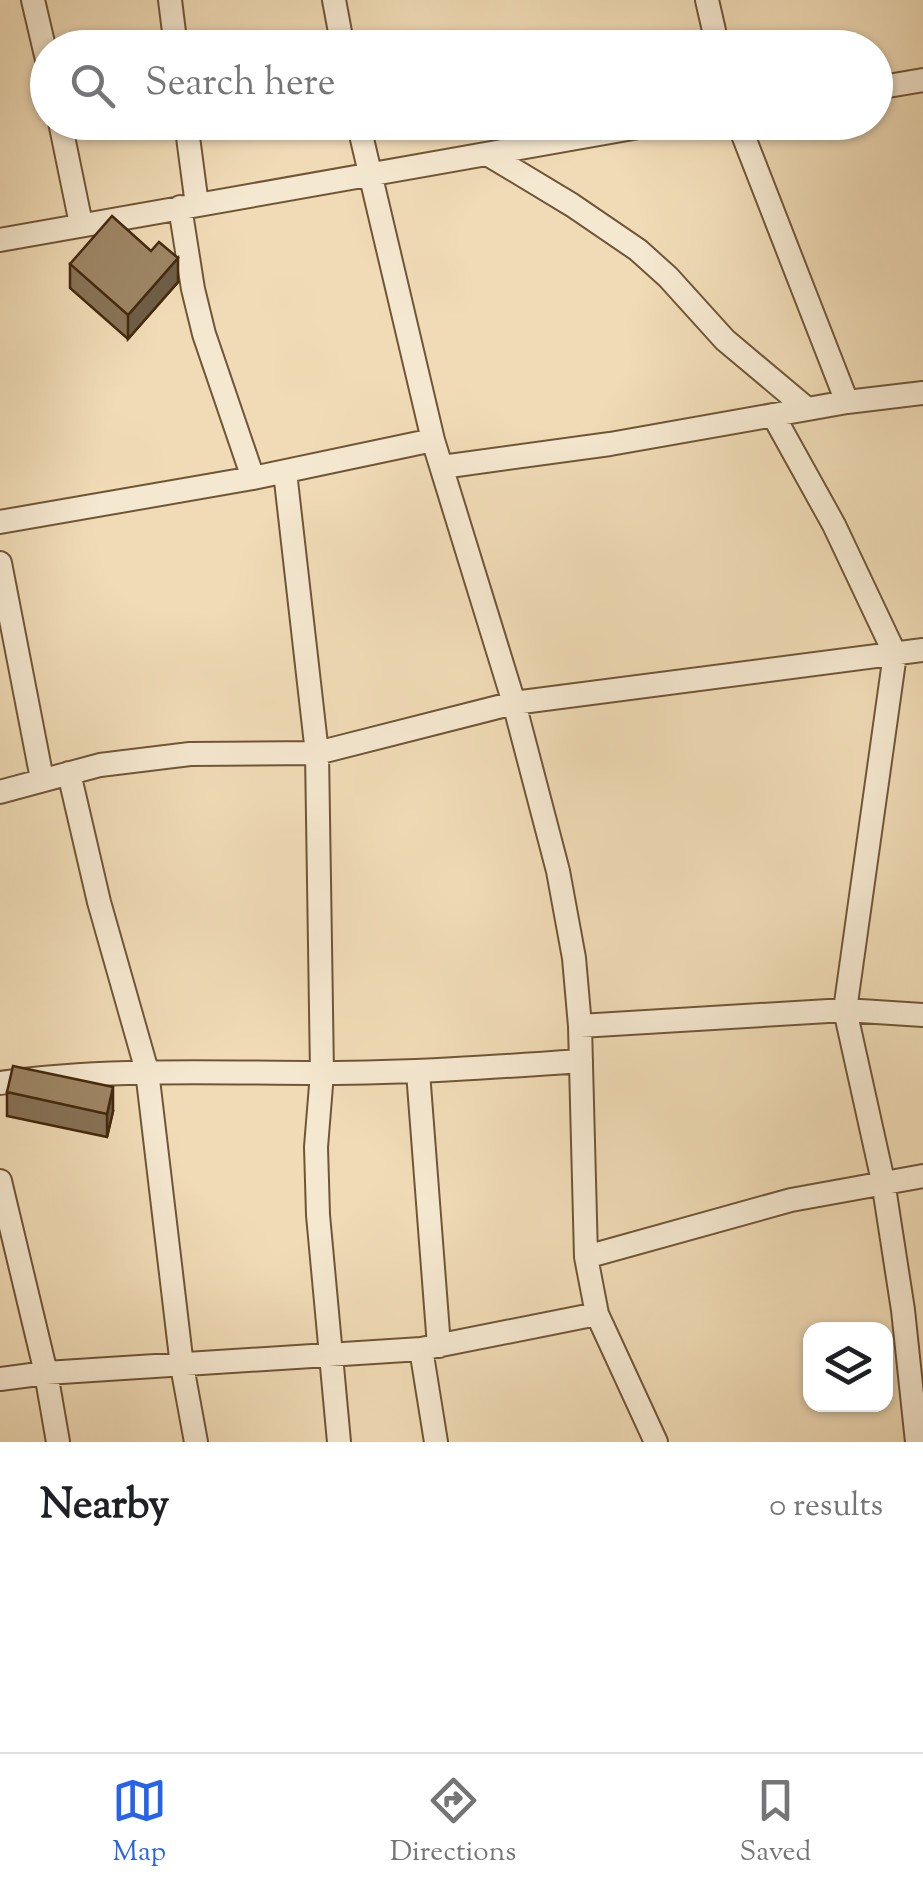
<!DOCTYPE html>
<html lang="en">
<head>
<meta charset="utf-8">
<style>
  :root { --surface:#fff; --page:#f2f2f2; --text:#202124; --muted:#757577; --line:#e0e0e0; --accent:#2563eb }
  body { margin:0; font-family:"Sorts Mill Goudy",serif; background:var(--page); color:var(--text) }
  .controls { position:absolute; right:30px; bottom:30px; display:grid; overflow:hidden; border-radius:20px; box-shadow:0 2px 8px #0004 }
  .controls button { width:90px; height:90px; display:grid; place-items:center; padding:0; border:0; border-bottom:2px solid var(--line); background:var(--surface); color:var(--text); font:50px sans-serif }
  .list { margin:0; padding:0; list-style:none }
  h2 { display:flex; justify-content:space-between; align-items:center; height:130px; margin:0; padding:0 40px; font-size:42px }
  h2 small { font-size:32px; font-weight:400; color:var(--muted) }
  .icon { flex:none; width:55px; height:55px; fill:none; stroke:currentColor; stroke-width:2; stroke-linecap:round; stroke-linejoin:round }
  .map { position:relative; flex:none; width:923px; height:1442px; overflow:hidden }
  .search { position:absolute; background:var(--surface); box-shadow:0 2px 8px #0004; left:30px; right:30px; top:30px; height:110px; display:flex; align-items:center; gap:25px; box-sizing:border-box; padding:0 35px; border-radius:55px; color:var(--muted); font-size:38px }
  .sheet { height:310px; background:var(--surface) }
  nav { display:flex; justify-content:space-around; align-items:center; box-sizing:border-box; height:140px; border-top:2px solid var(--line); background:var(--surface); font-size:28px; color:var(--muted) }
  nav a { display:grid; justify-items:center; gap:5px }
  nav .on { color:var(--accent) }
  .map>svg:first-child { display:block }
</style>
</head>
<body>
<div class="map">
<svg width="923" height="1442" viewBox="0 0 923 1442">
  <rect width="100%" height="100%" fill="#f0dbb6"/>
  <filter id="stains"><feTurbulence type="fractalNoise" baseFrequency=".002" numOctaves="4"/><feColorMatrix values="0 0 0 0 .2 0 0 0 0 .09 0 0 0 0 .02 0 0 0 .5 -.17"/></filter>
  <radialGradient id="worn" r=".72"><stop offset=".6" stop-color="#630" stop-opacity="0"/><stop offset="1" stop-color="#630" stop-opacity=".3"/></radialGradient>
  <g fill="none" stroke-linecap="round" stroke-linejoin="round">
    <g stroke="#705637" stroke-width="26">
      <path id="street" d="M33,0L48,64
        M170,0L176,48
        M334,0L343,48
        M707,0L718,48
        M876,88L923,80
        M60,122L81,224
        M186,122L197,205
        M358,122L433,440L514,703L558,871L574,958L580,1026L586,1257L597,1314L656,1442
        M738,122L847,402
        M489,155L572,205L638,250L668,277L725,340L806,408
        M180,207L193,289L204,334L253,478
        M0,240L667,122
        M773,415L834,525L895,654L845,1010L883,1181L903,1310L917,1442
        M442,467L610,444L847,402L923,393
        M285,472L317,753L322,1073L316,1147L318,1215L339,1442
        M0,522L253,478L433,440
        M0,563L42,779
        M69,773L99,902L147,1071L182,1366L196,1442
        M0,792L100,765L190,754L317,753L514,703L923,650
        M580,1026L845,1010L923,1015
        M418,1072L439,1346
        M0,1083C107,1068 213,1073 321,1073C408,1073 495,1067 581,1061
        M0,1181L46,1373L58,1442
        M586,1257L791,1200L923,1176
        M421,1349L436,1442
        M0,1379L46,1373L421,1349L597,1314"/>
    </g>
    <use href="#street" stroke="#f5e8d0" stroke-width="22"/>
  </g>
  <path fill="#887357" stroke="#452a0d" stroke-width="2.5" d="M70,264L178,282L128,339L70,288Z
    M7,1092L113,1111L107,1137L7,1116Z"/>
  <path fill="#6f5e47" stroke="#452a0d" stroke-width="2.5" d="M178,258V282L128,339V315Z
    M113,1087V1111L107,1137V1114Z"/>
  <path fill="#9e8665" stroke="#452a0d" stroke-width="2.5" d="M112,216L151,251L159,242L178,258L128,315L70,264Z
    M13,1066L113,1087L107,1114L7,1092Z"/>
  <rect width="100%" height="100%" filter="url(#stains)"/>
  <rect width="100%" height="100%" fill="url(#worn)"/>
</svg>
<div class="controls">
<button><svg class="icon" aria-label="layers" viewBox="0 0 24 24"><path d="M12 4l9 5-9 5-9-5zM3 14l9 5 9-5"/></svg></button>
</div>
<div class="search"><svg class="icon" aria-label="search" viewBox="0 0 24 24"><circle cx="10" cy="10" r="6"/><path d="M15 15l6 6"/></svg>Search here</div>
</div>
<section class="sheet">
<h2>Nearby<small>0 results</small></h2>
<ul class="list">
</ul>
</section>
<nav>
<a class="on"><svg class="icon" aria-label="map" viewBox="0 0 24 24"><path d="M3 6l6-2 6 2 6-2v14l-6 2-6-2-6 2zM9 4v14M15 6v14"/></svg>Map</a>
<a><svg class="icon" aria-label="directions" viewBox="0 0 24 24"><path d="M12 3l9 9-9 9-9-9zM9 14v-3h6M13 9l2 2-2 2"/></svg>Directions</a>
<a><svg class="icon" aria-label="saved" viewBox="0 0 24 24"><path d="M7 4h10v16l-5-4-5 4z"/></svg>Saved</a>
</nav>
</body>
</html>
